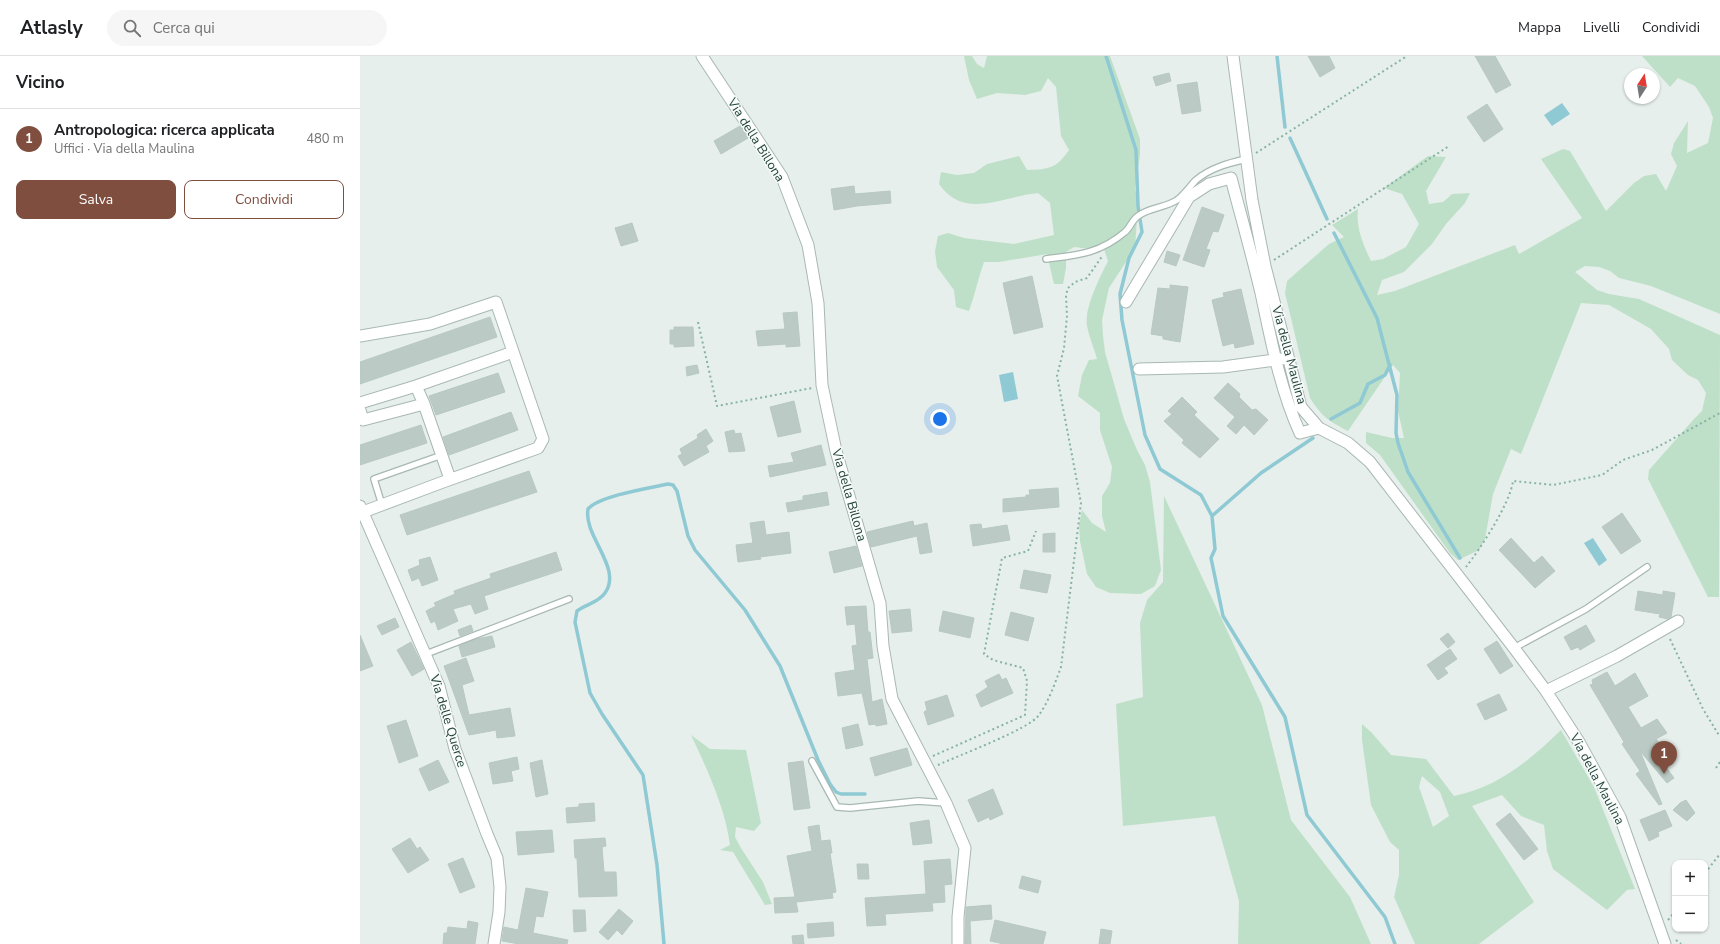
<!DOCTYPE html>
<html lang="it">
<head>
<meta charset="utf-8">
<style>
  :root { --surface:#fff; --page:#f6f6f6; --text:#202124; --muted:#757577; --line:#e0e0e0; --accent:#7f4e3f }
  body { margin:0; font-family:"Nunito Sans",sans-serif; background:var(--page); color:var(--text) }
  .controls { position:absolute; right:12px; bottom:12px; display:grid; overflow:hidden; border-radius:8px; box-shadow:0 1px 3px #0004 }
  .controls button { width:36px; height:36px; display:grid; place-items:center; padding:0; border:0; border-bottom:1px solid var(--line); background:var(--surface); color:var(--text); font:20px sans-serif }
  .compass { position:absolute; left:1264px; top:12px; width:36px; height:36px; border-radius:50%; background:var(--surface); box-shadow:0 1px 3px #0004; rotate:12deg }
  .you { position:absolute; left:580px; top:363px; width:14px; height:14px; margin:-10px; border:3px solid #fff; border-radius:50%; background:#1a73e8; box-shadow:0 0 0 6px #1a73e833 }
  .badge { display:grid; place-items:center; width:26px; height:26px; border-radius:50%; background:var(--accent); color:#fff; font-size:13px; font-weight:700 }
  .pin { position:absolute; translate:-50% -33px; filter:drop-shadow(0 1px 2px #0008) }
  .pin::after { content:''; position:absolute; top:21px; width:14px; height:12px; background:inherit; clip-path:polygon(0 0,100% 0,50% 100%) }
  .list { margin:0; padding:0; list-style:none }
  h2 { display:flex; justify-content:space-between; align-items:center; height:52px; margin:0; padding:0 16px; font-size:17px }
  h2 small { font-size:13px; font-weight:400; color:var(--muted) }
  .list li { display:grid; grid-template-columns:26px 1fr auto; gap:12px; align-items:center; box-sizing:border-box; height:60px; padding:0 16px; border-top:1px solid var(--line) }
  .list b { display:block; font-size:15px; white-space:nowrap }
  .list p { margin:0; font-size:13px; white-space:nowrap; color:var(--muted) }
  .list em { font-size:13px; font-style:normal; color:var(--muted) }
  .actions { display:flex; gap:8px; padding:12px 16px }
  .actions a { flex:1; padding:9px 0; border:1px solid var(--accent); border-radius:8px; text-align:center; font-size:14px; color:var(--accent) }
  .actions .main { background:var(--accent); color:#fff }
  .icon { flex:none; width:22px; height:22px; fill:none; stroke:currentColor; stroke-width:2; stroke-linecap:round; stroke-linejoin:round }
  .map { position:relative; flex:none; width:1360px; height:888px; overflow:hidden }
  header { display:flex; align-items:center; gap:24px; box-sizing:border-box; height:56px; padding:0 20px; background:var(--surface); border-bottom:1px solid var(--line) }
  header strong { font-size:19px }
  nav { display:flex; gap:22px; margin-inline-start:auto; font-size:14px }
  .search { width:280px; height:36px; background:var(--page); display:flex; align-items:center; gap:10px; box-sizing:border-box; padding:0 14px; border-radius:22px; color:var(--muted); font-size:15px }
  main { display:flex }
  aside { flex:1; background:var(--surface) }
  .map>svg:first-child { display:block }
</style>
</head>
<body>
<header>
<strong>Atlasly</strong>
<div class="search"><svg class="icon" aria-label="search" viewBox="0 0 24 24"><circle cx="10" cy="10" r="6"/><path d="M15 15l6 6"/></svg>Cerca qui</div>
<nav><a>Mappa</a><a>Livelli</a><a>Condividi</a></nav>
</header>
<main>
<aside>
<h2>Vicino<small></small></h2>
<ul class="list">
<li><span class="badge">1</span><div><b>Antropologica: ricerca applicata</b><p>Uffici · Via della Maulina</p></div><em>480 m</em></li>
</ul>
<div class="actions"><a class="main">Salva</a><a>Condividi</a></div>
</aside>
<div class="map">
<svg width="1360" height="888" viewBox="0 0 1360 888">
  <rect width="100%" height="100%" fill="#e6efeb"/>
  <path fill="#bfe0c8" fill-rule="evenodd" d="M604,0H612L617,8L624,12L627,0H750L780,83V99L775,132L778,148L775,192L749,232L742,264L743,280L745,296L764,363L777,394L785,409L790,426L801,514L795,530L781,538L750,537L736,531L727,518L720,485L719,469L722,454L732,467L746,476L742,460V440L750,427L752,411L740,374V357L718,340L722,319L729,304L737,303C734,292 729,281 727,270C724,252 740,221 748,205L743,190L730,193L714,191L706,196V212L703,228H694L687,198L639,206H624C618,222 615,239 609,255L596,251L594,234L577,211L575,195L578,180L588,177L604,182L654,188L694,179L690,147L678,137C644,140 604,165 579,128L581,116L597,119L614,117L627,108L659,100L667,114C689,113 696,113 709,94L701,80L696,31L688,22L681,35L665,39L637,37L617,43L609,24Z
    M1282,0H1360V258L1291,230L1259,222L1250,215L1239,211L1225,210L1215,216L1237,234L1249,238L1279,243L1360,279L1359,541H1348L1288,423L1289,414L1334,363L1342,355L1346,337L1338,324L1328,319L1312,304L1309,293L1291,273L1249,249L1221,247L1161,398L1151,393L1133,438L1125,483L1119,494L1098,504L1090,497L1020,399L1006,387V376L1032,382H1044L1038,355L1040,317L1033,309L988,375C969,365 962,361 950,342L925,237L927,225L969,188L984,181L972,169L998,153C996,173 1003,188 1011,205L1023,203L1046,191L1059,168L1042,138L1024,132L1068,100L1086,101L1066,135L1069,148L1083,146L1092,138L1110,137L1105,147L1086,168L1072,188L1044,216L1022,224L1017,239L1035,235L1155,189L1159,198L1222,162L1181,103L1203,93L1210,95L1246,155L1274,127L1284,120L1296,118L1306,135L1317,110L1311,98L1314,87L1328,65L1327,97L1348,87L1353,62L1349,51L1335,30L1318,22L1310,31Z
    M804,440L902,649L931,764L990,841L1011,888H878L879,845L855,760L763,770L756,648L783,641L780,567L787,544L803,526Z
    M1002,668L1012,677L1031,699L1066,703L1094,740C1138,731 1169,705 1201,674L1234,731L1275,833L1267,834L1247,854L1193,813L1187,795L1184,769L1161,760L1142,739L1112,750L1174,846L1119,888H1055L1034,841L1039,819V794L1030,786L1011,749L1002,684ZM1062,720L1080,736L1089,760L1073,771L1059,731Z
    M331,679L350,693L386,694L401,767L394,775L376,771L375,781L381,792L403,826L412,848L405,849L373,796L360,794L370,789C365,751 347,713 331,679Z"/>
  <path fill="#8ec9d4" d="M1202,47L1210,58L1192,70L1184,59Z
    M653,316L658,343L644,346L639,319Z
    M1233,482L1247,504L1239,510L1224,487Z"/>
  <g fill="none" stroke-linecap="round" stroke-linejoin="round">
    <path stroke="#8ec9d4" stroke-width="3.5" d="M746,0L776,94L778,150L782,176L769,202L760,238L762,264L785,379L800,413L841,439L852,460L855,493L851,502L863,560L925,661L947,759L1025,861L1035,888
      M917,0L925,71
      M930,82L967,163
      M974,177L1017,262L1037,339L1036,377L1038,387L1048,416L1100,502
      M971,363L1000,347L1008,328L1025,319L1030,309
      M852,460L901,417L953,382
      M304,888L297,809L283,719L242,658L230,637L215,566L217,555C226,548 238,547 245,537C263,512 223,480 228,453C239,440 289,432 308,428L313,429L317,435L328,480L335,494L385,554L420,610L458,704L470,728L476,736L481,738H505"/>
  </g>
  <path fill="#bbcac4" stroke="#b8c9c2" d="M948,0H969L975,12L960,21Z
    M1115,0H1135L1151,29L1136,37Z
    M809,17L811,25L796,30L793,21Z
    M837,26L841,55L822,58L817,29Z
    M1127,48L1143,73L1124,86L1107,61Z
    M380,70L388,82L361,98L354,85Z
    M494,130L495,138L530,135L531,147L497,150L474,154L471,133Z
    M842,151L864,159L858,176L853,175L846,193L850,194L844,211L823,204Z
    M272,167L278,185L261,190L255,172Z
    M807,195L820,199L816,210L804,206Z
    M672,220L683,271L654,278L643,227Z
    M810,229L828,231L820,286L803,283V280L791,278L798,232L810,233Z
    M881,233L894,288L875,292L874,287L863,290L852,244L864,241L863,237Z
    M437,256L440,290L426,291V288L398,290L396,275L425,273L423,257Z
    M130,261L137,281L0,328V306Z
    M314,271H333L334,290L314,291V288H310V274H314Z
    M337,309L339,317L327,320L326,311Z
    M138,317L145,336L76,359L69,340Z
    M868,327L880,338L879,341L892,354L896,353L908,364L894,379L884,369L876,378L867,370L875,361L854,342Z
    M822,341L837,356L834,359L859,383L840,402L822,387L824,384L804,365L812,358L808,355Z
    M434,345L441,376L418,381L410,351Z
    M151,356L158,374L89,399L83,381Z
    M61,369L67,387L0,409V389Z
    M346,373L353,385L346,390L349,396L324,410L318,400L322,398L320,393L338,382L337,379Z
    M374,374L375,378L381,377L385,395L369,396L365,376Z
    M461,389L466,409L410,421L408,410L434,406L431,397Z
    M169,415L177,436L47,479L40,459Z
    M698,432L699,451L643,456V443L666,441V439H670L669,434Z
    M467,436L469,449L428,456L426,447L443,444V440Z
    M1262,457L1281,485L1261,498L1242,471Z
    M404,465L406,479L429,476L431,497L400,501L401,503L378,506L376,489L393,487L390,467Z
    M553,465L554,470L567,467L572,496L560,498L557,480L511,491L507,476Z
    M621,468L622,473L647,469L650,484L613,490L610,469Z
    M695,477V496H683V478Z
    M1151,482L1174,507L1182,500L1195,515L1175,532L1139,494Z
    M496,490L502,510L474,517L469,496Z
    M196,496L202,514L124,540L128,553L115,558L111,548L93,553L98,565L78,574L75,565L71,567L66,555L76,550L74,547L95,538L94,535L131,522L130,518Z
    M70,501L78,524L62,530L59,522L52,525L48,514L60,509L59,504Z
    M664,514L691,519L687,537L660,532Z
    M1278,535L1303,539V535L1315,537L1311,561L1308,563L1299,561L1300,558L1275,554Z
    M506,550L508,576H510L513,602L507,603L512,646L522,643L527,668L516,670V668L509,669L502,637L478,640L475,617L495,614L492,590L497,589L495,568L487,569L485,551Z
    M550,553L552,575L532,577L529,555Z
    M583,555L614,562L610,582L579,575Z
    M651,556L674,562L668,585L645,579Z
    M35,562L39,571L22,579L17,570Z
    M111,569L113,575L100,580L98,574Z
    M1226,569L1235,585L1220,594L1218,591L1211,594L1204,581Z
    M1088,577L1095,586L1088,592L1080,583Z
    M0,579L13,610L0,615Z
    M132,580L135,591L102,601L99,590L116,583Z
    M1137,585L1153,610L1140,618L1124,593Z
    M51,586L64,613L52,620L37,594Z
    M1090,593L1097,603L1084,612L1088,617L1078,624L1067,609Z
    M106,602L114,625L102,629L109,659L150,652L155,680L137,682L136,674L109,679L84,610Z
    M1247,616L1255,630L1275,617L1288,640L1268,651L1281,672L1297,663L1307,677L1296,683L1307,698L1300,703L1314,722L1307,727L1280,695L1302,748L1299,749L1276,718L1280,715L1262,688L1264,686L1230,629L1233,628L1232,624Z
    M639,618L642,624L646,622L653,637L621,651L616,639L628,631L625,625Z
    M1139,638L1147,654L1125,664L1117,648Z
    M587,639L594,660L568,669L564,656L567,654L565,646Z
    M46,664L58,700L39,707L27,670Z
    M498,668L503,689L486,693L482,672Z
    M547,692L552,709L515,720L510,702Z
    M157,701L159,713L151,715L153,725L133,728L129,707Z
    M78,704L89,726L69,735L59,713Z
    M182,704L188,738L176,741L170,707Z
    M443,705L450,752L434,754L428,707Z
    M633,733L643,758L630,764L629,761L618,766L608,744Z
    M1326,744L1335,757L1327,765L1313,754L1320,747Z
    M234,747L235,765L207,767L206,752L219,751V748Z
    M1305,754L1312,770L1298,776L1299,780L1289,785L1280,764Z
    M1150,757L1178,793L1164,804L1136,768Z
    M569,764L572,787L553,789L550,767Z
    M459,769L461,785L470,784L472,797H470L476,836L472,837L473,842L436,846L438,856L415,857L414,842L435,841L427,800L452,795L448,771Z
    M192,774L194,796L158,799L156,776Z
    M50,782L57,793L60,791L69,804L48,817L32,793Z
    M245,782L246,790L242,791L244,816H256L257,840L219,841L217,802H215L214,784Z
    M103,802L115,831L100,837L88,808Z
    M590,803L592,828L584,829L585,846L572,847L573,855L525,858L526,869L507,870L505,842L566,838L564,805Z
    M497,808H508L509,823H498Z
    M662,820L681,825L678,837L659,832Z
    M166,832L188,836L183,861L176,860L173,877L208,884L207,888H159L142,885L144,871L158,874Z
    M631,849L632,863L610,865L611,888H605L606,851Z
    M259,853L273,865L262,879L257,874L248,884L239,876Z
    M213,854H225L226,875L214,876Z
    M635,864L686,876L683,888H644L630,885Z
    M108,865L118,867L115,888H83L84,877H87L88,871L107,873Z
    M473,866L474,880L448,882L447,868Z
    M741,873L752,875L750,888H739Z
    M443,879L444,888H433L432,880Z"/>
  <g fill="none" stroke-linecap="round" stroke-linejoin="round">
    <g stroke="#a8b8b2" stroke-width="8">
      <path id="lane" d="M686,203C717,199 739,198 765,176C770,172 772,164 778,160C790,151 805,152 817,144C824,139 830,130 836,124C850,112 869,107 886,103
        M22,449L14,423L82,399
        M1154,592L1226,553L1287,511
        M66,598L209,543
        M452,705L477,751L490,752L558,745L586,747"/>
    </g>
    <g stroke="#a8b8b2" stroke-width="13">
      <path id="street" d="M342,0L422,121L448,189L458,247L462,329L476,395L520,547L523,590L532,643L586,747L605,792L598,861V888
        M873,0L892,144L905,210L941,351L959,372L988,387L1010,406L1154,592L1186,635L1219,686L1260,761L1305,888
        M766,246L829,141L849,128L871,122C881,160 892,199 901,237C911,284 920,333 940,377L959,372
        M0,280L70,268L136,246L183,383L178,392L83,426L3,456
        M779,313L863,311L922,303
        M56,330L64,348L90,423
        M0,347L56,330L153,296
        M0,354L3,364L64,348
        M0,450L79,630L95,693L127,778L137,802L140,831L139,856L134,888
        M1186,635L1257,600L1318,565"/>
    </g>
    <path stroke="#86b3a5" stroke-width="2" stroke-dasharray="2 3" stroke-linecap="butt" d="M896,97L1047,0
      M914,204L1089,90
      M338,266L357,350L452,332
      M1106,511C1120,493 1150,448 1153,425L1193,429L1242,419L1263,404L1292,394L1360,357
      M1310,583L1343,653L1360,681
      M573,700L665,659L667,625L663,612L633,604L624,598L642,502L668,495L676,475
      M578,709C597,700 670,673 679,659C689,645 695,627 701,611L721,447L697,320L704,292L707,260L706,239L708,232L715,226L727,222L743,199
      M1356,712L1360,706
      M1345,817L1360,798
      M1308,864L1315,856
      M1316,884L1321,888"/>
    <use href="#lane" stroke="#fff" stroke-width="5.5"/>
    <use href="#street" stroke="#fff" stroke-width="11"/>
  </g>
  <g text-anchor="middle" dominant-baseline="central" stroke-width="3" stroke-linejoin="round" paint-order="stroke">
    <g font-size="13" fill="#24423a" stroke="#f7fbf9">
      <text transform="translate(396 84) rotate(58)">Via della Billona</text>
      <text transform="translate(929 299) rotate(75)">Via della Maulina</text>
      <text transform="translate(489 439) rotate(74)">Via della Billona</text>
      <text transform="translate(88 665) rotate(73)">Via delle Querce</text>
      <text transform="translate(1237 723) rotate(62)">Via della Maulina</text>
    </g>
  </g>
</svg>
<div class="controls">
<button>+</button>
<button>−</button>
</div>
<svg class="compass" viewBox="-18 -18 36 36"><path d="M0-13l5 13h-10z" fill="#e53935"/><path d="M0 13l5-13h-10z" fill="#757577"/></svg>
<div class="you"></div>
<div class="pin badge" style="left:1304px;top:718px">1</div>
</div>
</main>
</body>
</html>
